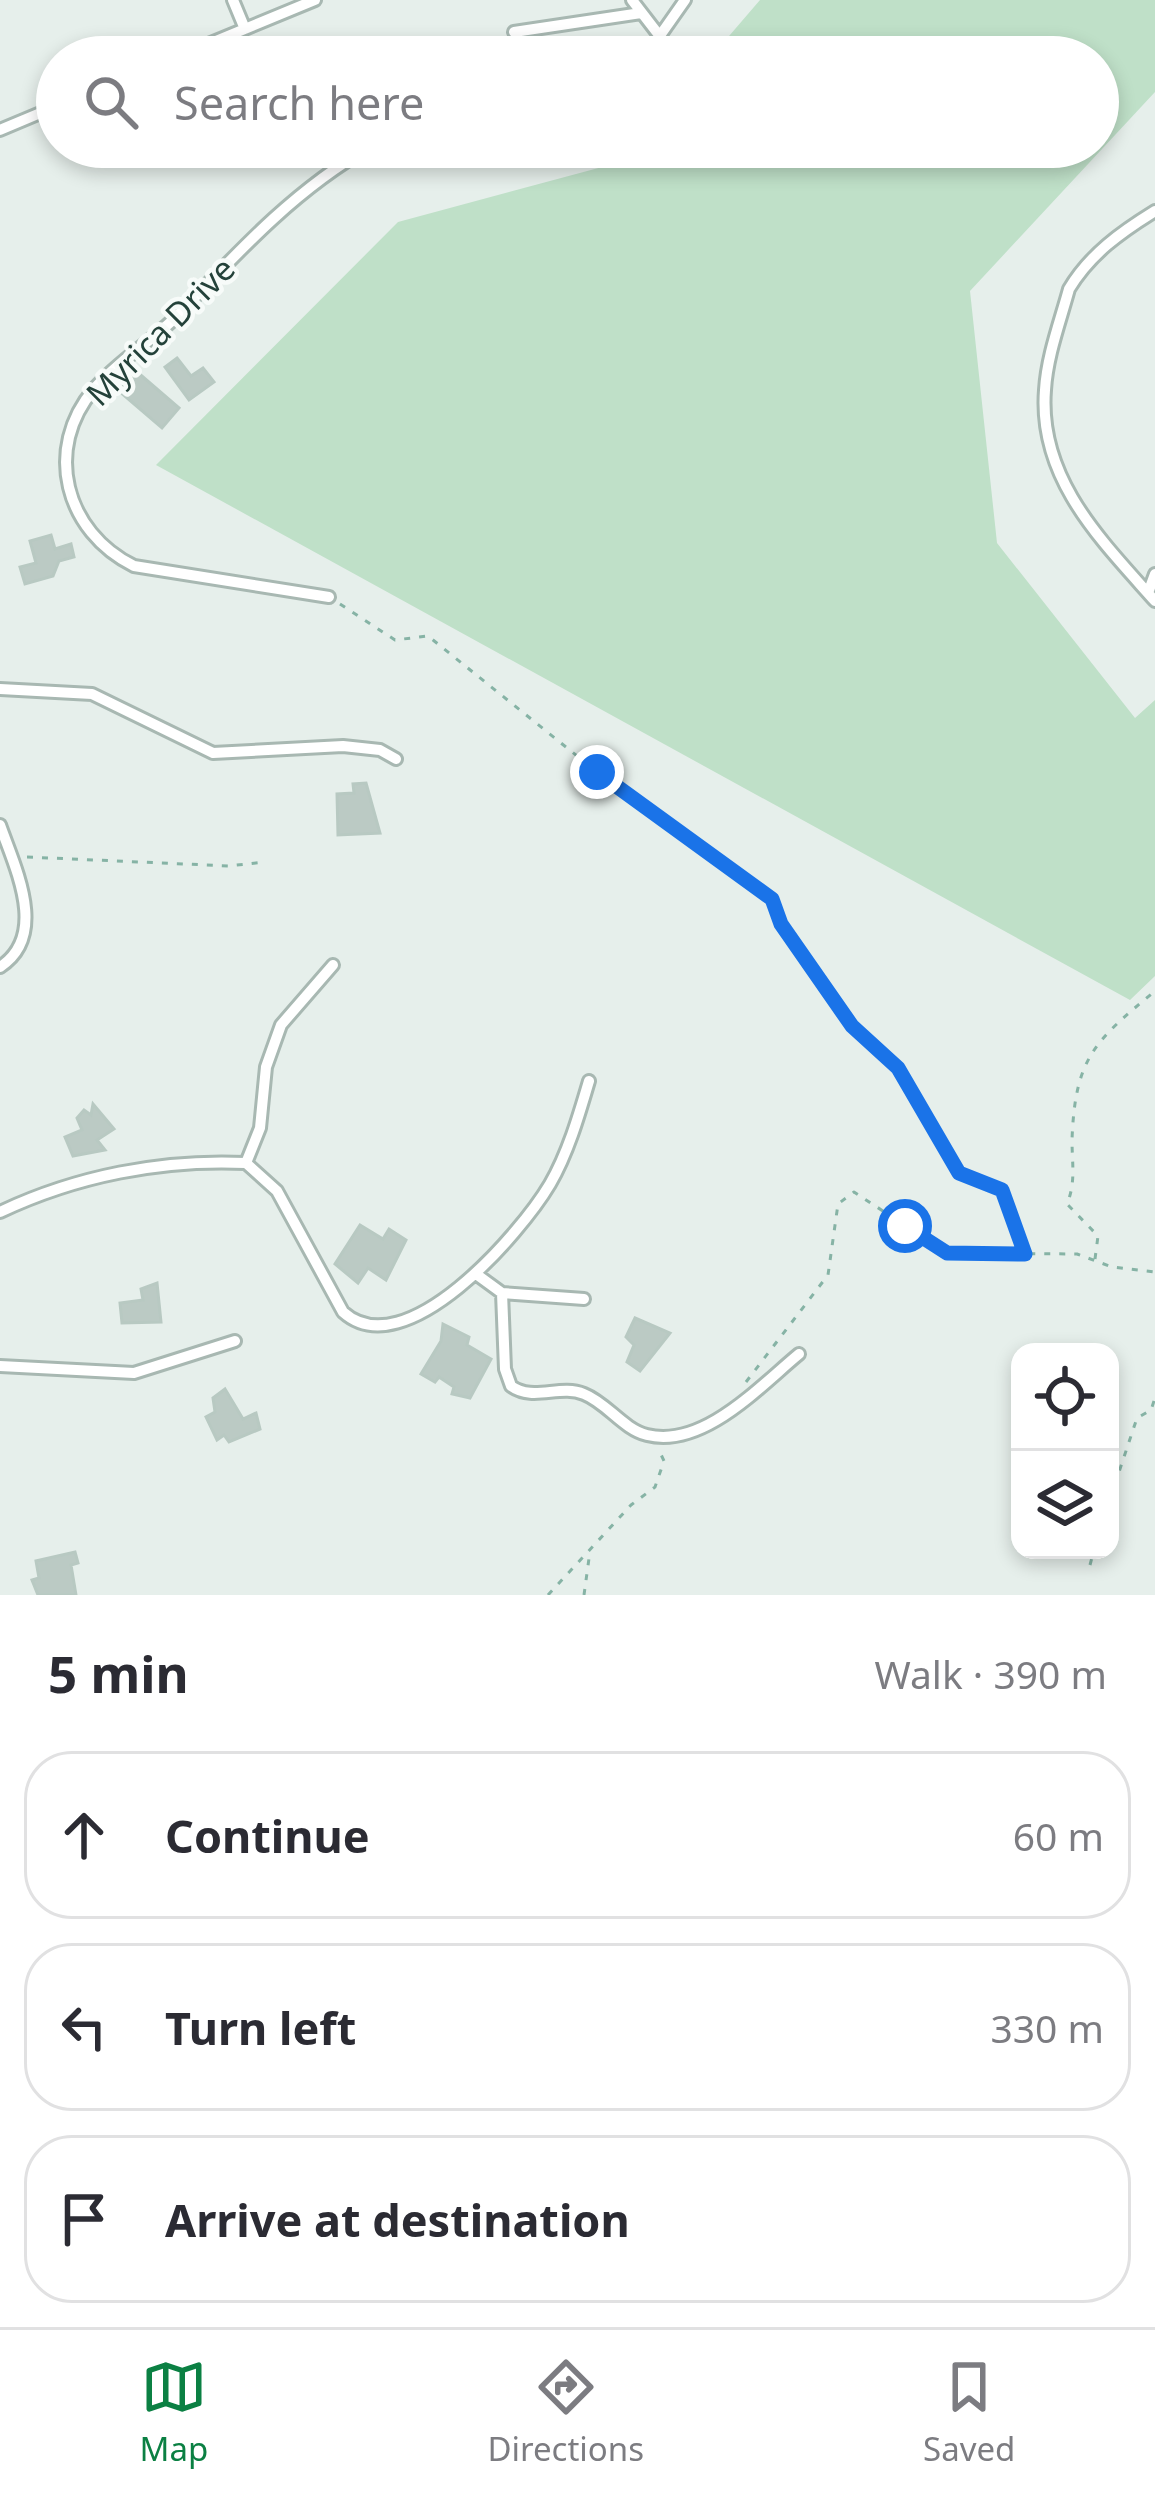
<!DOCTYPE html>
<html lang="en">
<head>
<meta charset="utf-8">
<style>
  :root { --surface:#fff; --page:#f7f7f7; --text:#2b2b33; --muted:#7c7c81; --line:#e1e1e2; --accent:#0b8043 }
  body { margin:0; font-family:"Noto Sans",sans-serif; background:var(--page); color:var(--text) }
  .controls { position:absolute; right:36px; bottom:36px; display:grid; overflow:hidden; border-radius:24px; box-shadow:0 6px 18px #0003 }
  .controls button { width:108px; height:108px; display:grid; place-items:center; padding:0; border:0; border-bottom:3px solid var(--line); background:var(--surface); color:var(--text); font:60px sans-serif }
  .stop { position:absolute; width:36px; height:36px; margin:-27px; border:9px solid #1a73e8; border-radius:50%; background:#fff }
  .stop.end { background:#1a73e8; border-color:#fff; box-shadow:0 3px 12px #0008 }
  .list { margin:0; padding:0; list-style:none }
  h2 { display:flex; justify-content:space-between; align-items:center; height:156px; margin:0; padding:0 48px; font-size:51px }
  h2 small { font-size:39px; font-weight:400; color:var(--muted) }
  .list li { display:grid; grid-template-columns:78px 1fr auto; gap:36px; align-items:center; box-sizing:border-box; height:168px; margin:0 24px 24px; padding:0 24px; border:3px solid var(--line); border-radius:48px }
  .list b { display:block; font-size:45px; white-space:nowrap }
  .list em { font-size:39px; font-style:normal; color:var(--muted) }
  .icon { flex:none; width:66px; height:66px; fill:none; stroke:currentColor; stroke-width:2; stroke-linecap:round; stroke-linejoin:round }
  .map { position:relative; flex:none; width:1155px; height:1595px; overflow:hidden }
  .search { position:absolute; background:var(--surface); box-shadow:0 6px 18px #0003; left:36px; right:36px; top:36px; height:132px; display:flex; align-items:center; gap:30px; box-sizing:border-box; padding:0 42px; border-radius:66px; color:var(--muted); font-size:45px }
  .sheet { height:732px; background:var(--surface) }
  nav { display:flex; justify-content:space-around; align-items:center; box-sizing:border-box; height:168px; border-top:3px solid var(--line); background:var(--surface); font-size:33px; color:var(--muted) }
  nav a { display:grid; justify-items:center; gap:6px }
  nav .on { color:var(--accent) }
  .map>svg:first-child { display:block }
</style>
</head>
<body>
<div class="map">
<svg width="1155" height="1595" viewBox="0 0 1155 1595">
  <rect width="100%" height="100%" fill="#e6efeb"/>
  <path fill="#bfe0c8" d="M760,0H1155V92L970,291L997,543L1135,718L1155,700V976L1130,1000L156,465L398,222L617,163L631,147H1098V57H711Z"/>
  <path fill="#bbcac4" stroke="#b8c9c2" stroke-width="3" d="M177,358L191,376L203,368L214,382L189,400L165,367Z
    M136,371L179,408L162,428L119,391Z
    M51,535L55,549L71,544L74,557L59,561L53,576L25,584L20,567L36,563L30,541Z
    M366,783L380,833L338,835L337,794L354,793L353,784Z
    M93,1104L114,1129L97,1140L105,1150L73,1156L65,1137L82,1130L77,1118L84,1110L91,1115Z
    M360,1225L383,1239L389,1229L406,1240L386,1280L368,1268L358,1283L335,1264Z
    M157,1283L161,1322L122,1323L120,1303L143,1300L141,1289Z
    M635,1318L670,1333L640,1371L627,1362L634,1345L626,1337Z
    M443,1324L469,1337L467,1345L491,1359L470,1398L452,1394L454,1387L439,1377L435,1382L421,1374L441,1341Z
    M225,1389L243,1419L256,1413L260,1429L229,1442L224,1435L217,1440L206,1417L215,1412L213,1398Z
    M75,1552L78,1563L71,1565L76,1595H38L32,1580L39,1578L36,1561Z"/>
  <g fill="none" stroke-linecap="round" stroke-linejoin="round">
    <g stroke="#a8b8b2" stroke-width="16">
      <path id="minor" d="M233,0L245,29
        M632,0L662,39
        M514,32L641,13
        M177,57L315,0
        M645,57L685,0
        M0,130L57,106
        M1155,211C1121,232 1090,254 1069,289C1060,322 1047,356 1045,390C1038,479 1102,541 1155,601
        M1148,593L1155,574
        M329,597L134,566C65,532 43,449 94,389C118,361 151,342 177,316C236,254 294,190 370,147
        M0,689L92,694L213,753L343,746L380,750L396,759
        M0,825C15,868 49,935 0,967
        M246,1163L260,1128L266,1067L281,1025L333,965
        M0,1212C76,1176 162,1159 246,1163L277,1191L343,1312C405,1368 521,1233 550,1184C568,1153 579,1115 589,1081
        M476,1274L502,1293L505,1369L511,1386C533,1402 560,1384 584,1394C607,1403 623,1429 647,1435C703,1449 760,1386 799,1354
        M502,1293L584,1299
        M0,1366L134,1373L235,1341"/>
    </g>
    <path stroke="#86b3a5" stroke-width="3" stroke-dasharray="6 9" stroke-linecap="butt" d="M340,604L395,640L428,636L597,772L772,899L781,924L852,1026L898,1068L959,1173L1002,1190L1025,1254
      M27,857L229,866L264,862
      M1095,1259L1098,1236L1067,1204C1076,1182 1072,1164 1072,1140C1075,1057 1095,1041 1155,991
      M746,1382L828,1275L838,1204L854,1192L947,1253L1077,1254L1112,1267L1155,1272
      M1110,1499L1137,1418L1151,1410L1155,1398
      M1090,1565L1094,1550
      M548,1595L631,1505L655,1487L664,1461L658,1448
      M584,1595L590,1551"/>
    <use href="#minor" stroke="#fff" stroke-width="10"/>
  </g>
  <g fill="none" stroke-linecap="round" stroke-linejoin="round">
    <path stroke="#1a73e8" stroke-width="15" d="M597,772L772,899L781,924L852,1026L898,1068L959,1173L1002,1190L1025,1254L947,1253L905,1226"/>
  </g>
  <g text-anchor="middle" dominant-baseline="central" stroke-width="9" stroke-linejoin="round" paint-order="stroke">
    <g font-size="33" fill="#24423a" stroke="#f7fbf9">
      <text transform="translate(160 331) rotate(-45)">Myrica Drive</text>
    </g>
  </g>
</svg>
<div class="controls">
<button><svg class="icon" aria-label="locate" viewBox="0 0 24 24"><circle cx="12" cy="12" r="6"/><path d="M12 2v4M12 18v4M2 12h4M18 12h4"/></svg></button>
<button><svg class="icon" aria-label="layers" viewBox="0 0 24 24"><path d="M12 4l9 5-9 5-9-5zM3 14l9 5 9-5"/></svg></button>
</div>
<div class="stop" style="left:905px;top:1226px"></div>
<div class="stop end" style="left:597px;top:772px"></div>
<div class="search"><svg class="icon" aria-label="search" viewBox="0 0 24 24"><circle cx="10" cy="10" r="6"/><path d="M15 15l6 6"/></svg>Search here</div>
</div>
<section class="sheet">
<h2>5 min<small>Walk · 390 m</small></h2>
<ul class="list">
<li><svg class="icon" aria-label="ahead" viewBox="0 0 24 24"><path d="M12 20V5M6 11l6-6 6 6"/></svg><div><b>Continue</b></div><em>60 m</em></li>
<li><svg class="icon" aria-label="left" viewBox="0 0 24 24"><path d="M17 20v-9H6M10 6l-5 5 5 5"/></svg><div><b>Turn left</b></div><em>330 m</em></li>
<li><svg class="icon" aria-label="arrive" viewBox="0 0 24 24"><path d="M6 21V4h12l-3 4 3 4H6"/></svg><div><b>Arrive at destination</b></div></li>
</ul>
</section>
<nav>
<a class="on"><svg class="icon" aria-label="map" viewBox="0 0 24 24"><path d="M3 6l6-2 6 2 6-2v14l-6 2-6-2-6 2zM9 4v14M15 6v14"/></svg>Map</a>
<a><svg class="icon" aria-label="directions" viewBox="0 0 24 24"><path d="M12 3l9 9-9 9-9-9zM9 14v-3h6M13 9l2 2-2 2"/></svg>Directions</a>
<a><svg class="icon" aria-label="saved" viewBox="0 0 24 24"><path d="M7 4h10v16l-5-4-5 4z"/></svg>Saved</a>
</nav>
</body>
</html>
